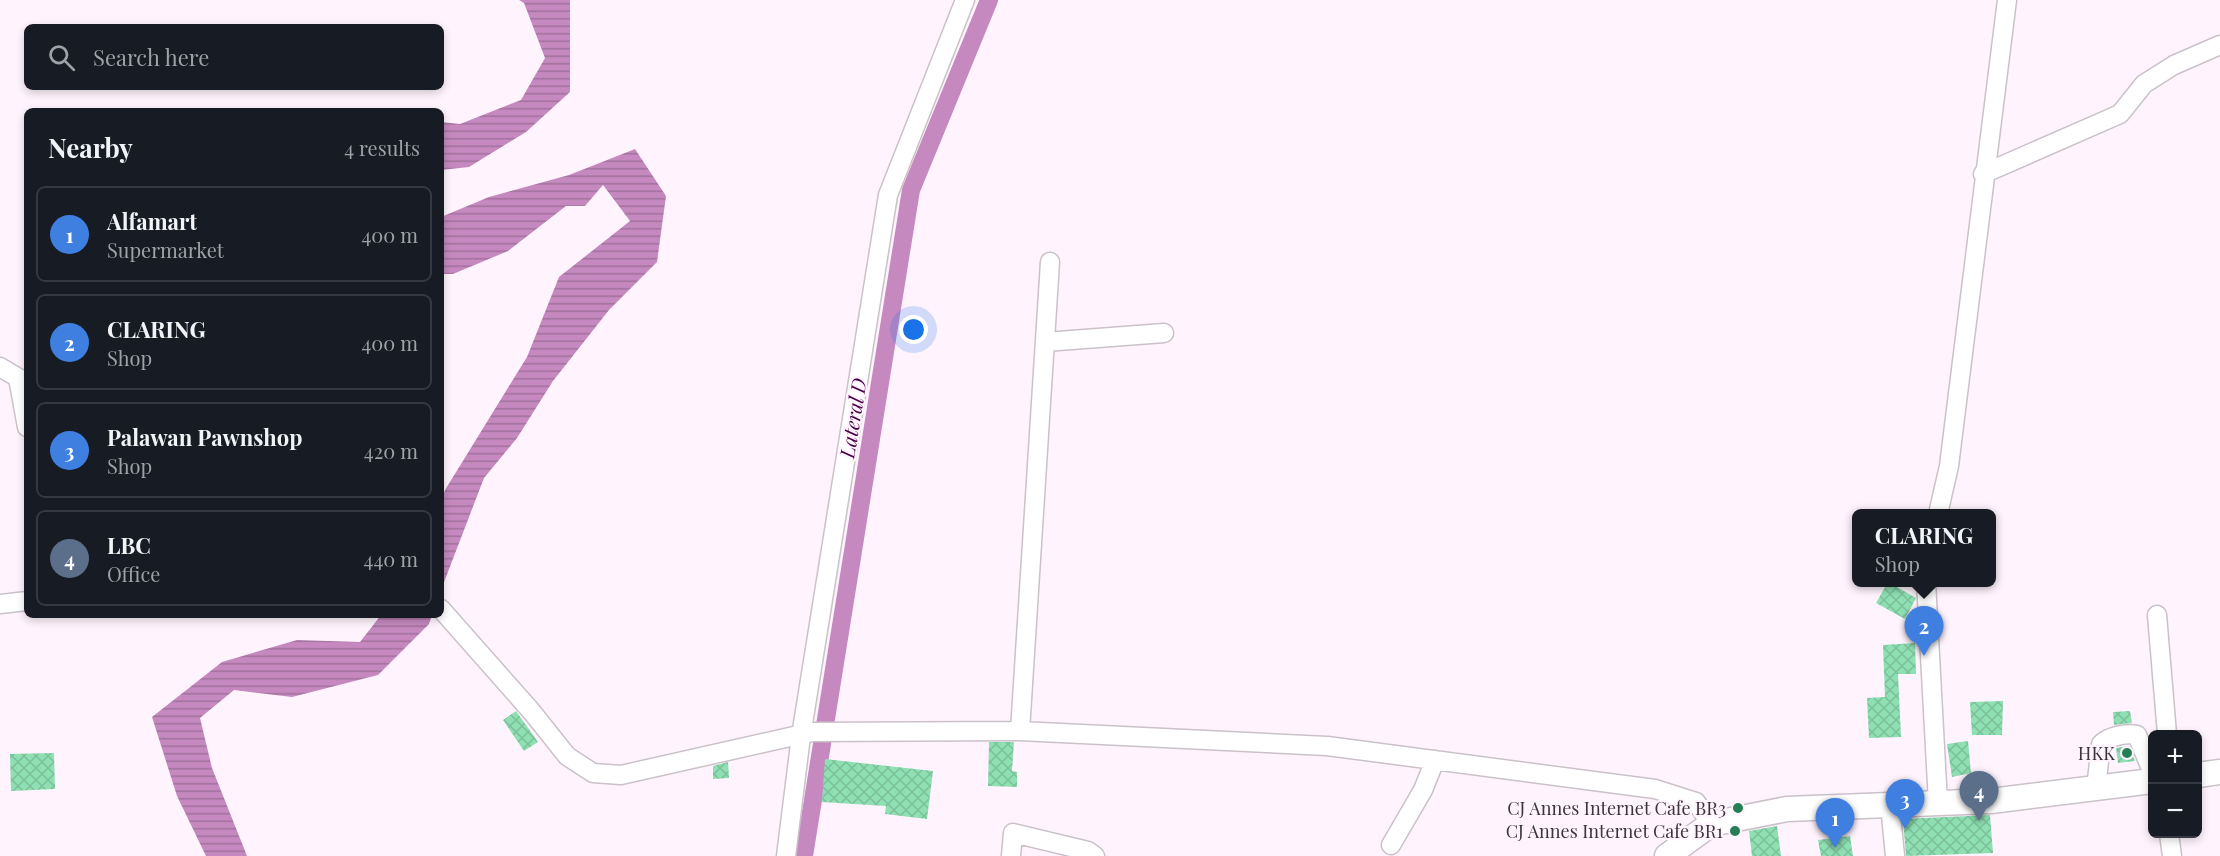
<!DOCTYPE html>
<html lang="en">
<head>
<meta charset="utf-8">
<style>
  :root { --surface:#171b24; --page:#20242c; --text:#f1f3f6; --muted:#9ea1a6; --line:#363941; --accent:#1a73e8 }
  body { margin:0; font-family:"Playfair Display",serif; background:var(--page); color:var(--text) }
  .controls { position:absolute; right:18px; bottom:18px; display:grid; overflow:hidden; border-radius:9px; box-shadow:0 3px 9px #0003 }
  .controls button { width:54px; height:54px; display:grid; place-items:center; padding:0; border:0; border-bottom:2px solid var(--line); background:var(--surface); color:var(--text); font:30px sans-serif }
  .you { position:absolute; left:914px; top:330px; width:21px; height:21px; margin:-15px; border:4px solid #fff; border-radius:50%; background:#1a73e8; box-shadow:0 0 0 9px #1a73e833 }
  .badge { display:grid; place-items:center; width:39px; height:39px; border-radius:50%; background:var(--accent); color:#fff; font-size:20px; font-weight:700 }
  .pin { position:absolute; translate:-50% -50px; filter:drop-shadow(0 2px 3px #0008) }
  .pin::after { content:''; position:absolute; top:32px; width:21px; height:18px; background:inherit; clip-path:polygon(0 0,100% 0,50% 100%) }
  .popup { position:absolute; left:1852px; top:509px; width:144px; height:78px; box-sizing:border-box; display:grid; place-content:center; border-radius:9px; background:var(--surface); filter:drop-shadow(0 2px 4px #0005); font-size:20px; white-space:nowrap; color:var(--muted) }
  .popup b { font-size:22px; color:var(--text) }
  .popup::after { content:''; position:absolute; left:50%; top:100%; margin-left:-12px; border:12px solid transparent; border-top-color:var(--surface) }
  .list { margin:0; padding:0; list-style:none }
  h2 { display:flex; justify-content:space-between; align-items:center; height:78px; margin:0; padding:0 24px; font-size:26px }
  h2 small { font-size:20px; font-weight:400; color:var(--muted) }
  .list li { display:grid; grid-template-columns:39px 1fr auto; gap:18px; align-items:center; box-sizing:border-box; height:96px; margin:0 12px 12px; padding:0 12px; border:2px solid var(--line); border-radius:9px }
  .list b { display:block; font-size:22px; white-space:nowrap }
  .list p { margin:0; font-size:20px; white-space:nowrap; color:var(--muted) }
  .list em { font-size:20px; font-style:normal; color:var(--muted) }
  .icon { flex:none; width:33px; height:33px; fill:none; stroke:currentColor; stroke-width:2; stroke-linecap:round; stroke-linejoin:round }
  .map { position:relative; flex:none; width:2220px; height:856px; overflow:hidden }
  .search { position:absolute; background:var(--surface); box-shadow:0 3px 9px #0003; left:24px; top:24px; width:420px; height:66px; display:flex; align-items:center; gap:15px; box-sizing:border-box; padding:0 21px; border-radius:9px; color:var(--muted); font-size:22px }
  .panel { position:absolute; background:var(--surface); box-shadow:0 3px 9px #0003; left:24px; top:108px; width:420px; height:510px; border-radius:9px }
  .map>svg:first-child { display:block }
</style>
</head>
<body>
<div class="map">
<svg width="2220" height="856" viewBox="0 0 2220 856">
  <defs>
    <pattern id="water-rules" width="6" height="5" patternUnits="userSpaceOnUse" patternTransform="scale(1.5)"><rect width="6" height="5" fill="#c589bf"/><path d="M0 2.5h6" fill="none" stroke="#a1719c"/></pattern>
    <pattern id="building-cross-hatch" width="8" height="8" patternUnits="userSpaceOnUse" patternTransform="scale(1.5)"><rect width="8" height="8" fill="#8edfb2"/><path d="M0 0l8 8M0 8l8-8" fill="none" stroke="#7bc09a"/></pattern>
  </defs>
  <rect width="100%" height="100%" fill="#fff4fd"/>
  <path fill="url(#water-rules)" d="M519,0H570V92L526,132L469,167L441,170V122L460,124L521,100L545,58L524,3Z
    M635,149L666,196L657,262L609,310L553,381L517,438L484,478L441,590V501L445,490L527,357L559,277L630,221L603,185L585,206H566L508,251L453,274H441V217L489,197L569,175Z
    M381,615H432L429,624L378,675L292,697L234,690L200,718L212,768L247,856H206L177,796L152,717L222,662L297,640L360,642Z"/>
  <g fill="none" stroke-linecap="round" stroke-linejoin="round">
    <path stroke="#c589bf" stroke-width="18" d="M804,856L911,190L989,0"/>
  </g>
  <path fill="url(#building-cross-hatch)" d="M1888,582L1916,598L1905,619L1876,603Z
    M1915,643L1916,674H1898L1901,737L1869,738L1867,698L1885,697L1883,645Z
    M2003,701L2002,735H1972L1970,702Z
    M516,711L538,742L524,751L503,720Z
    M2130,711L2132,723L2114,725L2113,712Z
    M1968,741L1971,773L1952,777L1947,744Z
    M989,742H1014L1012,771L1017,772V787L988,786Z
    M2129,746L2135,761L2118,763L2116,748Z
    M54,753L55,789L11,791L10,754Z
    M825,759L933,771L927,819L885,814L886,806L822,802Z
    M728,762L729,778L713,779V766Z
    M1990,815L1993,853L1906,856L1903,819Z
    M1777,826L1781,856H1752L1749,831Z
    M1850,836L1853,856H1821L1818,840Z"/>
  <g fill="none" stroke-linecap="round" stroke-linejoin="round">
    <g stroke="#cbc1c9" stroke-width="21">
      <path id="minor" d="M1983,174L2120,114L2144,84L2174,65L2220,45
        M1045,342L1164,333
        M0,367L27,383
        M18,378L27,427
        M1938,514L1949,466L2007,0
        M1926,582L1938,803
        M0,604L27,601
        M441,609L532,712L567,756L593,773L621,775L812,732L1020,731L1327,746L1655,789L1696,802L1711,824
        M2157,615L2167,734
        M1020,731L1050,262
        M2096,789L2101,744C2109,736 2126,733 2137,735L2152,771
        M1890,805L1895,856
        M2169,834L2172,856
        M1391,845L1423,790L1435,760
        M786,856L801,736L888,195L965,0
        M1011,856L1013,833L1088,851L1095,856"/>
    </g>
    <g stroke="#cbc1c9" stroke-width="27">
      <path id="major" d="M2198,775L2220,772
        M1667,856L1711,824L1787,809L1991,801L2152,781"/>
    </g>
    <use href="#minor" stroke="#fff" stroke-width="18"/>
    <use href="#major" stroke="#fff" stroke-width="24"/>
  </g>
  <g fill="#247f55" stroke="#fff4fd" stroke-width="2">
    <circle cx="2127" cy="753" r="6"/>
    <circle cx="1738" cy="808" r="6"/>
    <circle cx="1735" cy="831" r="6"/>
  </g>
  <g text-anchor="middle" dominant-baseline="central" stroke-width="4.5" stroke-linejoin="round" paint-order="stroke">
    <g font-size="18" fill="#3a3639" stroke="#fff4fd" text-anchor="end">
      <text x="2115" y="753">HKK</text>
      <text x="1726" y="808">CJ Annes Internet Cafe BR3</text>
      <text x="1723" y="831">CJ Annes Internet Cafe BR1</text>
    </g>
    <g font-size="20" font-style="italic" fill="#490047" stroke="#fff4fd">
      <text transform="translate(852 418) rotate(-81)">Lateral D</text>
    </g>
  </g>
</svg>
<div class="controls">
<button>+</button>
<button>−</button>
</div>
<div class="you"></div>
<div class="pin badge" style="left:1835px;top:848px;background:#3f7fe0">1</div>
<div class="pin badge" style="left:1924px;top:656px;background:#3f7fe0">2</div>
<div class="popup"><b>CLARING</b>Shop</div>
<div class="pin badge" style="left:1905px;top:829px;background:#3f7fe0">3</div>
<div class="pin badge" style="left:1979px;top:821px;background:#5c6f8a">4</div>
<div class="search"><svg class="icon" aria-label="search" viewBox="0 0 24 24"><circle cx="10" cy="10" r="6"/><path d="M15 15l6 6"/></svg>Search here</div>
<section class="panel">
<h2>Nearby<small>4 results</small></h2>
<ul class="list">
<li><span class="badge" style="background:#3f7fe0">1</span><div><b>Alfamart</b><p>Supermarket</p></div><em>400 m</em></li>
<li><span class="badge" style="background:#3f7fe0">2</span><div><b>CLARING</b><p>Shop</p></div><em>400 m</em></li>
<li><span class="badge" style="background:#3f7fe0">3</span><div><b>Palawan Pawnshop</b><p>Shop</p></div><em>420 m</em></li>
<li><span class="badge" style="background:#5c6f8a">4</span><div><b>LBC</b><p>Office</p></div><em>440 m</em></li>
</ul>
</section>
</div>
</body>
</html>
